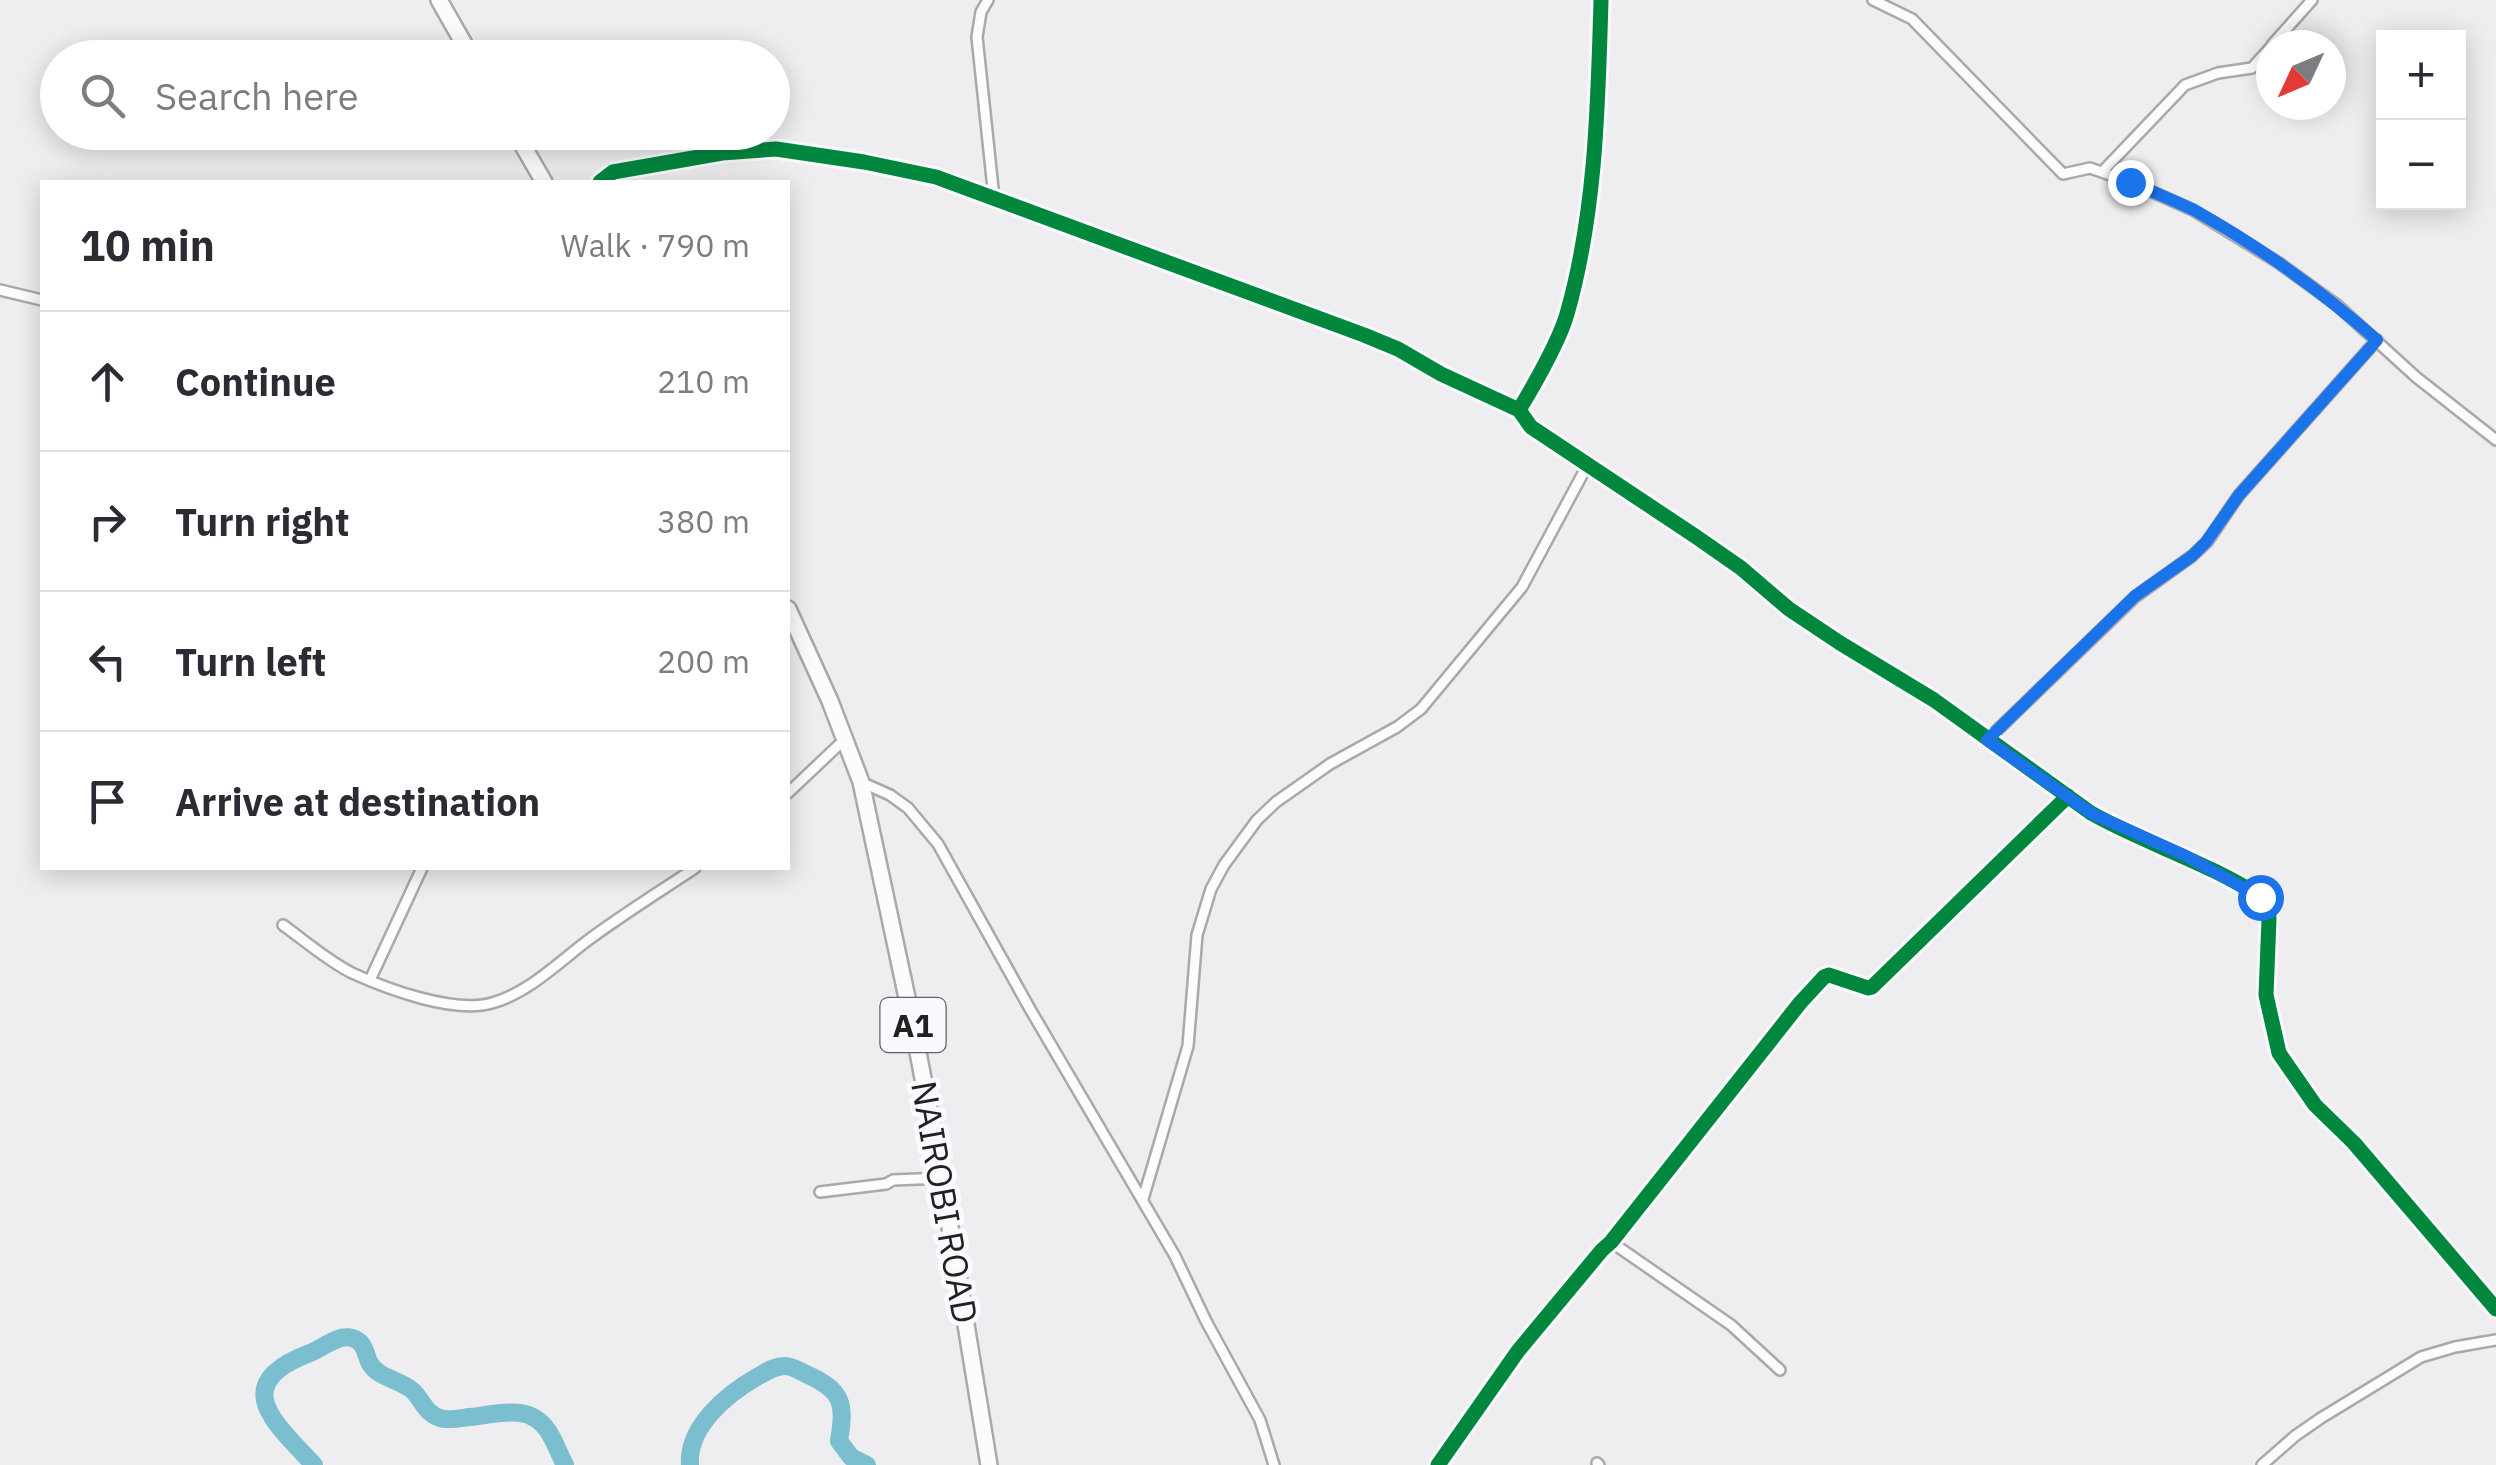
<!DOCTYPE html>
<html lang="en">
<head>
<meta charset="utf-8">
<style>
  :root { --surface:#fff; --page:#f2f2f3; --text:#2b2b33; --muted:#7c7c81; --line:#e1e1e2 }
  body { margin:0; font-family:"IBM Plex Sans",sans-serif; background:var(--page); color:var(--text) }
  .controls { position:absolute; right:30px; top:30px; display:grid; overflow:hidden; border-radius:0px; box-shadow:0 5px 25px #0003 }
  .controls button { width:90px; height:90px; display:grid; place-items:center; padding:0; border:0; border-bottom:2px solid var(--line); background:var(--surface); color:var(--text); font:50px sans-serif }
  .compass { position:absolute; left:2256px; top:30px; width:90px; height:90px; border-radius:50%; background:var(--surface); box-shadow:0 5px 25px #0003; rotate:226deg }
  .stop { position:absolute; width:30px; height:30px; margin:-22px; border:8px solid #1a73e8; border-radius:50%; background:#fff }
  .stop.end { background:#1a73e8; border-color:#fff; box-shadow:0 2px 10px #0008 }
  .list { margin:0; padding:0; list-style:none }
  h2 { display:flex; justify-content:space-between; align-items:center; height:130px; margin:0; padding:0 40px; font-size:42px }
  h2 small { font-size:32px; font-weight:400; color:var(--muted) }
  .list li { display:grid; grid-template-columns:65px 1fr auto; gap:30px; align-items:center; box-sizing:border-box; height:140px; padding:0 40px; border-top:2px solid var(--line) }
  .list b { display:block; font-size:38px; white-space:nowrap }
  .list em { font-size:32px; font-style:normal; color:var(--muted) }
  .icon { flex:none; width:55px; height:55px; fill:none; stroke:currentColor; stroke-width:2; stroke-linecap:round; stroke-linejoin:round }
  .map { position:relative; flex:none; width:2496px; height:1465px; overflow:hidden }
  .search { position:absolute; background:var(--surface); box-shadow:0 5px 25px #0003; left:40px; top:40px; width:750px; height:110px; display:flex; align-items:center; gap:25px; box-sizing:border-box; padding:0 35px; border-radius:55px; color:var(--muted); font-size:38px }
  .panel { position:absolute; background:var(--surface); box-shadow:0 5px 25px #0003; left:40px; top:180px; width:750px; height:690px; border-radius:0px }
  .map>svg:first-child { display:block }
</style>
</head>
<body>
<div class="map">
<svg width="2496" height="1465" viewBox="0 0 2496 1465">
  <rect width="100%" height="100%" fill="#eeedef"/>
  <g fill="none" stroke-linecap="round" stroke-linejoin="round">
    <path stroke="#7bbed0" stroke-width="18" d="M314,1465C275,1423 227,1384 310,1353C323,1348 338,1334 352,1338C364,1341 365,1352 369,1362C378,1379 400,1379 413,1391C423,1401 425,1413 440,1418C448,1421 461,1418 470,1417C498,1414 530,1403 548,1431C555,1441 559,1454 565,1465
      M690,1465C687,1427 727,1394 757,1377C766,1372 774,1366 785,1366C792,1366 800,1371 806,1374C844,1391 845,1404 839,1441L851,1457L867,1465"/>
    <g stroke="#a9a8aa" stroke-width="14">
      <path id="street" d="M988,0L981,12L977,37L994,198
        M1873,0L1912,19L2063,174L2090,168L2130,182L2193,210L2279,263L2337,305L2416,377L2496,440
        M2272,45L2312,0
        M2102,172L2185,85L2218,73L2252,68L2271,47
        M600,182L613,172L722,153L776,149L864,162L936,177L1364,335L1398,349L1441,374L1519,410C1534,385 1559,341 1567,314C1596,212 1598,105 1601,0
        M0,290L42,300
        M1519,410L1531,427L1695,536L1741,568L1789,609L1840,643L1934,700L2091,813C2146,844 2207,862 2261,897L2268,906L2269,919L2266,995L2279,1053L2315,1105L2354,1143L2496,1309
        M1987,740L2135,597L2192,556L2207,542L2239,495L2377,340
        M861,782L890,795L908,808L938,844L1030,1009L1175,1256L1206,1321L1260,1420L1274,1465
        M788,793L845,739
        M283,925C305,941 328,961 352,973C387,989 454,1014 492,1003C528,993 558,963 587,941C622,915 659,892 695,868
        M370,980L422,868
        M820,1192L886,1184L893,1180L942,1178
        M1143,1199L1188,1046L1197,935L1211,889L1224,865L1257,820L1276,802L1330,764L1397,727L1421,709L1522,587L1588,464
        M1611,1242L1731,1325L1780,1370
        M1597,1463L1599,1465
        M1438,1465L1518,1351L1602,1250L1611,1242L1800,1003L1824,977L1829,975L1868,988L1872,987L2068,796
        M2262,1465L2295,1436L2321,1418L2421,1357L2455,1347L2496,1340"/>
    </g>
    <g stroke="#a9a8aa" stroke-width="20">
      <path id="highway" d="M439,0L472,58
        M515,132L544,182
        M788,609L830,701L861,782L913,1026L942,1178L989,1465"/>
    </g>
    <use href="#street" stroke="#fcfcfd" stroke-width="9"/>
    <use href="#highway" stroke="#fcfcfd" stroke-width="15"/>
    <g stroke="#faf9fd" stroke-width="21">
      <path id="cycleway" d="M600,182L613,172L722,153L776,149L864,162L936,177L1364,335L1398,349L1441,374L1519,410C1534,385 1559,341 1567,314C1596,212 1598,105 1601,0
        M1519,410L1531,427L1695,536L1741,568L1789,609L1840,643L1934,700L2091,813C2146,844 2207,862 2261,897L2268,906L2269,919L2266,995L2279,1053L2315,1105L2354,1143L2496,1309
        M1438,1465L1518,1351L1602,1250L1611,1242L1800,1003L1824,977L1829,975L1868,988L1872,987L2068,796"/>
    </g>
    <use href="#cycleway" stroke="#00873e" stroke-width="15"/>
  </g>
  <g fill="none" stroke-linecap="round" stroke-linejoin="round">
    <path stroke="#1a73e8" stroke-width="12" d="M2130,182C2151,191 2173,200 2194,210C2259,246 2321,291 2377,340L2239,495L2206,542L2192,556L2135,596L1987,740L2091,813L2186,856L2260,897"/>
  </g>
  <g text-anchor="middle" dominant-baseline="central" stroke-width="10" stroke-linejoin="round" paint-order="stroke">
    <rect fill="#faf9fd" stroke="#626264" stroke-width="2.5" x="880.5" y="998" width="65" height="54" rx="8"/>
    <g font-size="32" font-weight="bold" fill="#212122">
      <text x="913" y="1025">A1</text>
    </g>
    <g font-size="35" fill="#212122" stroke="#faf9fd">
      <text transform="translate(945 1202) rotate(80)">NAIROBI ROAD</text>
    </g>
  </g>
</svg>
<div class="controls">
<button>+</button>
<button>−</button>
</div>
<svg class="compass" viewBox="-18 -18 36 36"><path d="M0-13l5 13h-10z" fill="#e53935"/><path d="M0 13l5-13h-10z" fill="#7c7c81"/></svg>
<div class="stop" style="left:2260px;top:897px"></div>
<div class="stop end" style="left:2130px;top:182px"></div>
<div class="search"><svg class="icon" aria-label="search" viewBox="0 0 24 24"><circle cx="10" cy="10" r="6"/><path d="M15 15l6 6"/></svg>Search here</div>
<section class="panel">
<h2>10 min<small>Walk · 790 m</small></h2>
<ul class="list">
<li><svg class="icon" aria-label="ahead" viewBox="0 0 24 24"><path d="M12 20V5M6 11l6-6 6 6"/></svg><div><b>Continue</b></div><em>210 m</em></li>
<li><svg class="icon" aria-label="right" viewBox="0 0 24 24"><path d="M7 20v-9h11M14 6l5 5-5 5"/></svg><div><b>Turn right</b></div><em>380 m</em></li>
<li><svg class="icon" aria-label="left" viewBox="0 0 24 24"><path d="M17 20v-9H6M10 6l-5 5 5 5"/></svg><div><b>Turn left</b></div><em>200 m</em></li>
<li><svg class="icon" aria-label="arrive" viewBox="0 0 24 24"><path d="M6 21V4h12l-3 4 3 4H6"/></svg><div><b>Arrive at destination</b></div></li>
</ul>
</section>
</div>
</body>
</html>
